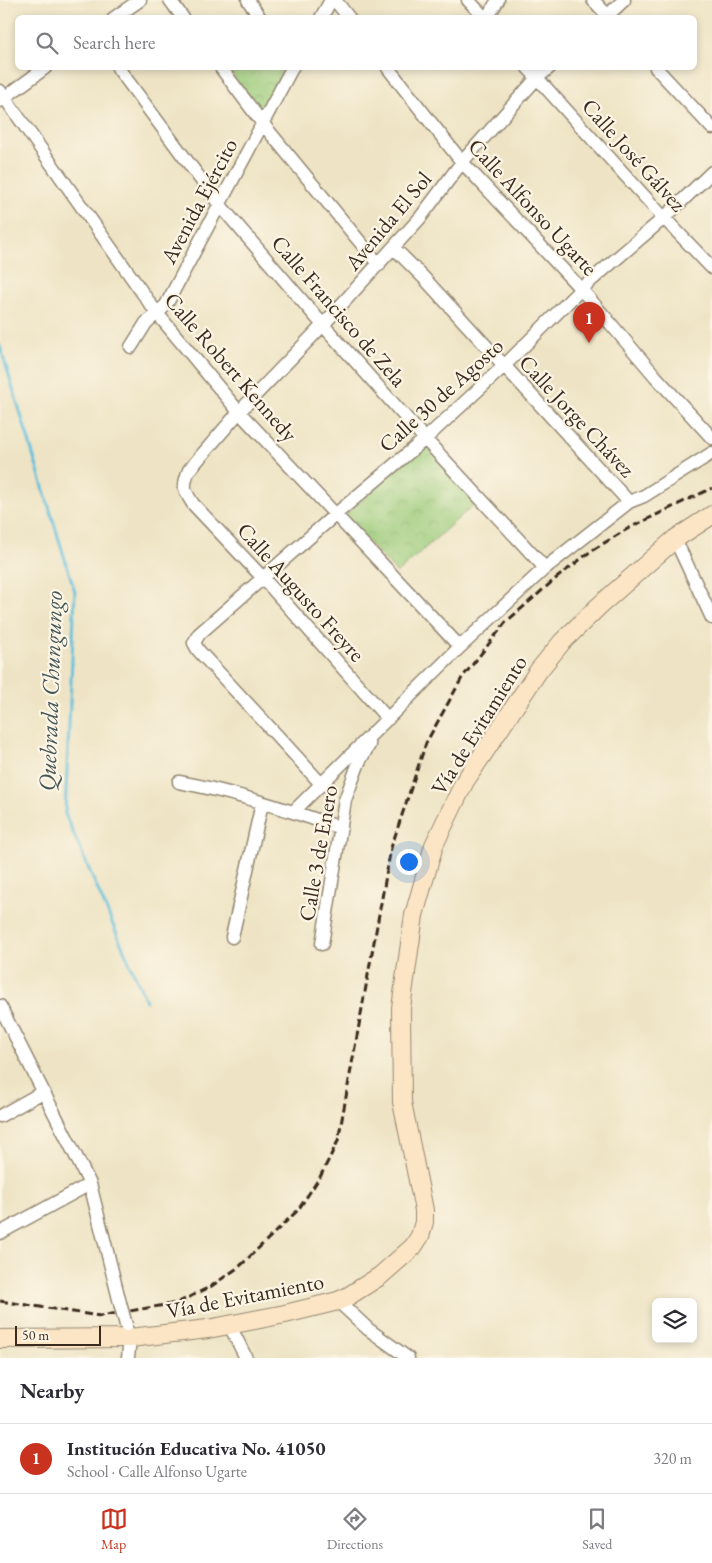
<!DOCTYPE html>
<html lang="en">
<head>
<meta charset="utf-8">
<style>
  :root { --surface:#fff; --page:#f2f2f3; --text:#2b2b33; --muted:#7c7c81; --line:#e1e1e2; --accent:#c8321e }
  body { margin:0; font-family:"EB Garamond",serif; background:var(--page); color:var(--text) }
  .controls { position:absolute; right:15px; bottom:15px; display:grid; overflow:hidden; border-radius:8px; box-shadow:0 2px 8px #0003 }
  .controls button { width:45px; height:45px; display:grid; place-items:center; padding:0; border:0; border-bottom:1px solid var(--line); background:var(--surface); color:var(--text); font:25px sans-serif }
  .scale { position:absolute; left:15px; bottom:12px; width:86px; box-sizing:border-box; padding-left:5px; border:2px solid #3b2a1e; border-top:0; font-size:14px; line-height:18px; white-space:nowrap; color:#3b2a1e; -webkit-text-stroke:4px #fcf5e5; paint-order:stroke }
  .you { position:absolute; left:408px; top:861px; width:18px; height:18px; margin:-12px; border:4px solid #fff; border-radius:50%; background:#1a73e8; box-shadow:0 0 0 8px #1a73e833 }
  .badge { display:grid; place-items:center; width:32px; height:32px; border-radius:50%; background:var(--accent); color:#fff; font-size:16px; font-weight:700 }
  .pin { position:absolute; translate:-50% -41px; filter:drop-shadow(0 1px 2px #0008) }
  .pin::after { content:''; position:absolute; top:26px; width:18px; height:15px; background:inherit; clip-path:polygon(0 0,100% 0,50% 100%) }
  .list { margin:0; padding:0; list-style:none }
  h2 { display:flex; justify-content:space-between; align-items:center; height:65px; margin:0; padding:0 20px; font-size:21px }
  h2 small { font-size:16px; font-weight:400; color:var(--muted) }
  .list li { display:grid; grid-template-columns:32px 1fr auto; gap:15px; align-items:center; box-sizing:border-box; height:70px; padding:0 20px; border-top:1px solid var(--line) }
  .list b { display:block; font-size:19px; white-space:nowrap }
  .list p { margin:0; font-size:16px; white-space:nowrap; color:var(--muted) }
  .list em { font-size:16px; font-style:normal; color:var(--muted) }
  .icon { flex:none; width:28px; height:28px; fill:none; stroke:currentColor; stroke-width:2; stroke-linecap:round; stroke-linejoin:round }
  .map { position:relative; flex:none; width:712px; height:1358px; overflow:hidden }
  .search { position:absolute; background:var(--surface); box-shadow:0 2px 8px #0003; left:15px; right:15px; top:15px; height:55px; display:flex; align-items:center; gap:12px; box-sizing:border-box; padding:0 18px; border-radius:8px; color:var(--muted); font-size:19px }
  .sheet { height:135px; background:var(--surface) }
  nav { display:flex; justify-content:space-around; align-items:center; box-sizing:border-box; height:70px; border-top:1px solid var(--line); background:var(--surface); font-size:14px; color:var(--muted) }
  nav a { display:grid; justify-items:center; gap:2px }
  nav .on { color:var(--accent) }
  .map>svg:first-child { display:block }
</style>
</head>
<body>
<div class="map">
<svg width="712" height="1358" viewBox="0 0 712 1358">
  <defs>
    <pattern id="park-crowns" width="20" height="18" patternUnits="userSpaceOnUse" patternTransform="scale(1.25)"><rect width="20" height="18" fill="#9dcc7b"/><path d="M2 6a3 3 0 1 1 6 0M12 15a3 3 0 1 1 6 0" fill="none" stroke="#88af6a"/></pattern>
  </defs>
  <rect width="100%" height="100%" fill="#fcf5e5"/>
  <filter id="ink" filterUnits="userSpaceOnUse"><feTurbulence type="fractalNoise" baseFrequency=".02" numOctaves="2"/><feDisplacementMap in="SourceGraphic" scale="10" xChannelSelector="R" yChannelSelector="G"/><feConvolveMatrix kernelMatrix="1 2 1 2 8 2 1 2 1" color-interpolation-filters="sRGB"/></filter>
  <filter id="wash" filterUnits="userSpaceOnUse"><feTurbulence type="fractalNoise" baseFrequency=".0096" numOctaves="4" result="noise"/><feDisplacementMap in="SourceGraphic" scale="20" xChannelSelector="R" yChannelSelector="G"/><feGaussianBlur stdDeviation="1.12" result="paint"/><feColorMatrix in="noise" values="0 0 0 0 0 0 0 0 0 0 0 0 0 0 0 0 0 1.4 0 .05"/><feComposite in="paint" operator="in"/></filter>
  <g filter="url(#wash)">
    <rect width="100%" height="100%" fill="#eee4c5"/>
    <path fill="url(#park-crowns)" stroke="#6c7b4c" d="M230,68H286L265,109L260,110L228,69Z
      M425,443L477,502L397,573L344,516Z"/>
    <g fill="none" stroke-linecap="round" stroke-linejoin="round">
      <path stroke="#5dbedb" stroke-width="3" d="M0,346L75,592L65,814L146,1001"/>
    </g>
  </g>
  <g filter="url(#ink)">
    <g fill="none" stroke-linecap="round" stroke-linejoin="round">
      <g stroke="#948772" stroke-width="15">
        <path id="street" d="M170,0L183,18
          M248,0L260,18
          M335,0L349,18
          M468,0L485,18
          M593,0L610,18
          M114,18L140,0
          M321,18L331,0
          M487,18L498,0
          M605,18L624,0
          M118,68L219,204L323,325L425,439L545,568
          M221,68L263,124L379,265
          M388,68L462,162L581,289L656,377L712,438
          M528,68L664,218L712,268
          M656,68L712,128
          M0,91L156,312L239,412L460,647
          M0,101L45,68
          M394,248L424,278L629,502
          M131,347L146,323L166,305L292,68
          M675,539L712,618
          M388,719L263,578L193,504C184,490 182,487 189,470L239,412L323,325L420,218L462,162L537,78L549,68
          M179,782C234,792 288,810 341,828
          M322,785C281,739 239,695 198,650L194,643L199,634L336,514L425,439L504,366L581,289L664,218L712,172
          M293,812L460,647L545,568L629,502L644,496L712,453
          M232,937L262,803
          M322,944L345,800L359,762L369,745
          M0,1006L90,1184L120,1303
          M0,1116L43,1092
          M0,1233L90,1184
          M338,1301L368,1329L408,1358
          M229,1324L246,1358
          M127,1330L130,1338L128,1358"/>
      </g>
      <g stroke="#948772" stroke-width="20">
        <path id="secondary" d="M0,1339L130,1338L208,1329L285,1314L338,1301L347,1297L380,1276L413,1247L420,1236L424,1222V1210L402,1102L401,1008L414,915L434,845L465,781L539,670L562,642L599,606L675,539L712,515"/>
      </g>
      <use href="#street" stroke="#fff" stroke-width="12"/>
      <use href="#secondary" stroke="#fce5c4" stroke-width="18"/>
      <path stroke="#3b2a1e" stroke-width="3" stroke-dasharray="8 4" stroke-linecap="butt" d="M0,1301L100,1316L177,1303L210,1287L239,1267L298,1210L320,1177L338,1141L391,848L426,743L462,678L506,622L554,580L591,551L629,528L712,488"/>
      <g stroke="#948772" stroke-width="15" stroke-linecap="butt">
        <path id="street-bridge" d="M120,1303L126,1325"/>
      </g>
      <use href="#street-bridge" stroke="#fff" stroke-width="12"/>
    </g>
  </g>
  <g text-anchor="middle" dominant-baseline="central" stroke-width="4.5" stroke-linejoin="round" paint-order="stroke">
    <g font-size="22" fill="#3b2a1e" stroke="#fcf5e5">
      <text transform="translate(634 155) rotate(48)">Calle José Gálvez</text>
      <text transform="translate(199 201) rotate(-62)">Avenida Ejército</text>
      <text transform="translate(533 207) rotate(47)">Calle Alfonso Ugarte</text>
      <text transform="translate(388 221) rotate(-50)">Avenida El Sol</text>
      <text transform="translate(339 311) rotate(49)">Calle Francisco de Zela</text>
      <text transform="translate(231 367) rotate(49)">Calle Robert Kennedy</text>
      <text transform="translate(441 395) rotate(-42)">Calle 30 de Agosto</text>
      <text transform="translate(577 416) rotate(47)">Calle Jorge Chávez</text>
      <text transform="translate(301 592) rotate(48)">Calle Augusto Freyre</text>
      <text transform="translate(479 725) rotate(-58)">Vía de Evitamiento</text>
      <text transform="translate(318 853) rotate(-80)">Calle 3 de Enero</text>
      <text transform="translate(245 1296) rotate(-11)">Vía de Evitamiento</text>
    </g>
    <g font-size="24" font-style="italic" fill="#455657" stroke="#fcf5e5">
      <text transform="translate(50 691) rotate(-88)">Quebrada Chungungo</text>
    </g>
  </g>
</svg>
<div class="controls">
<button><svg class="icon" aria-label="layers" viewBox="0 0 24 24"><path d="M12 4l9 5-9 5-9-5zM3 14l9 5 9-5"/></svg></button>
</div>
<div class="scale">50 m</div>
<div class="you"></div>
<div class="pin badge" style="left:589px;top:343px">1</div>
<div class="search"><svg class="icon" aria-label="search" viewBox="0 0 24 24"><circle cx="10" cy="10" r="6"/><path d="M15 15l6 6"/></svg>Search here</div>
</div>
<section class="sheet">
<h2>Nearby<small></small></h2>
<ul class="list">
<li><span class="badge">1</span><div><b>Institución Educativa No. 41050</b><p>School · Calle Alfonso Ugarte</p></div><em>320 m</em></li>
</ul>
</section>
<nav>
<a class="on"><svg class="icon" aria-label="map" viewBox="0 0 24 24"><path d="M3 6l6-2 6 2 6-2v14l-6 2-6-2-6 2zM9 4v14M15 6v14"/></svg>Map</a>
<a><svg class="icon" aria-label="directions" viewBox="0 0 24 24"><path d="M12 3l9 9-9 9-9-9zM9 14v-3h6M13 9l2 2-2 2"/></svg>Directions</a>
<a><svg class="icon" aria-label="saved" viewBox="0 0 24 24"><path d="M7 4h10v16l-5-4-5 4z"/></svg>Saved</a>
</nav>
</body>
</html>
